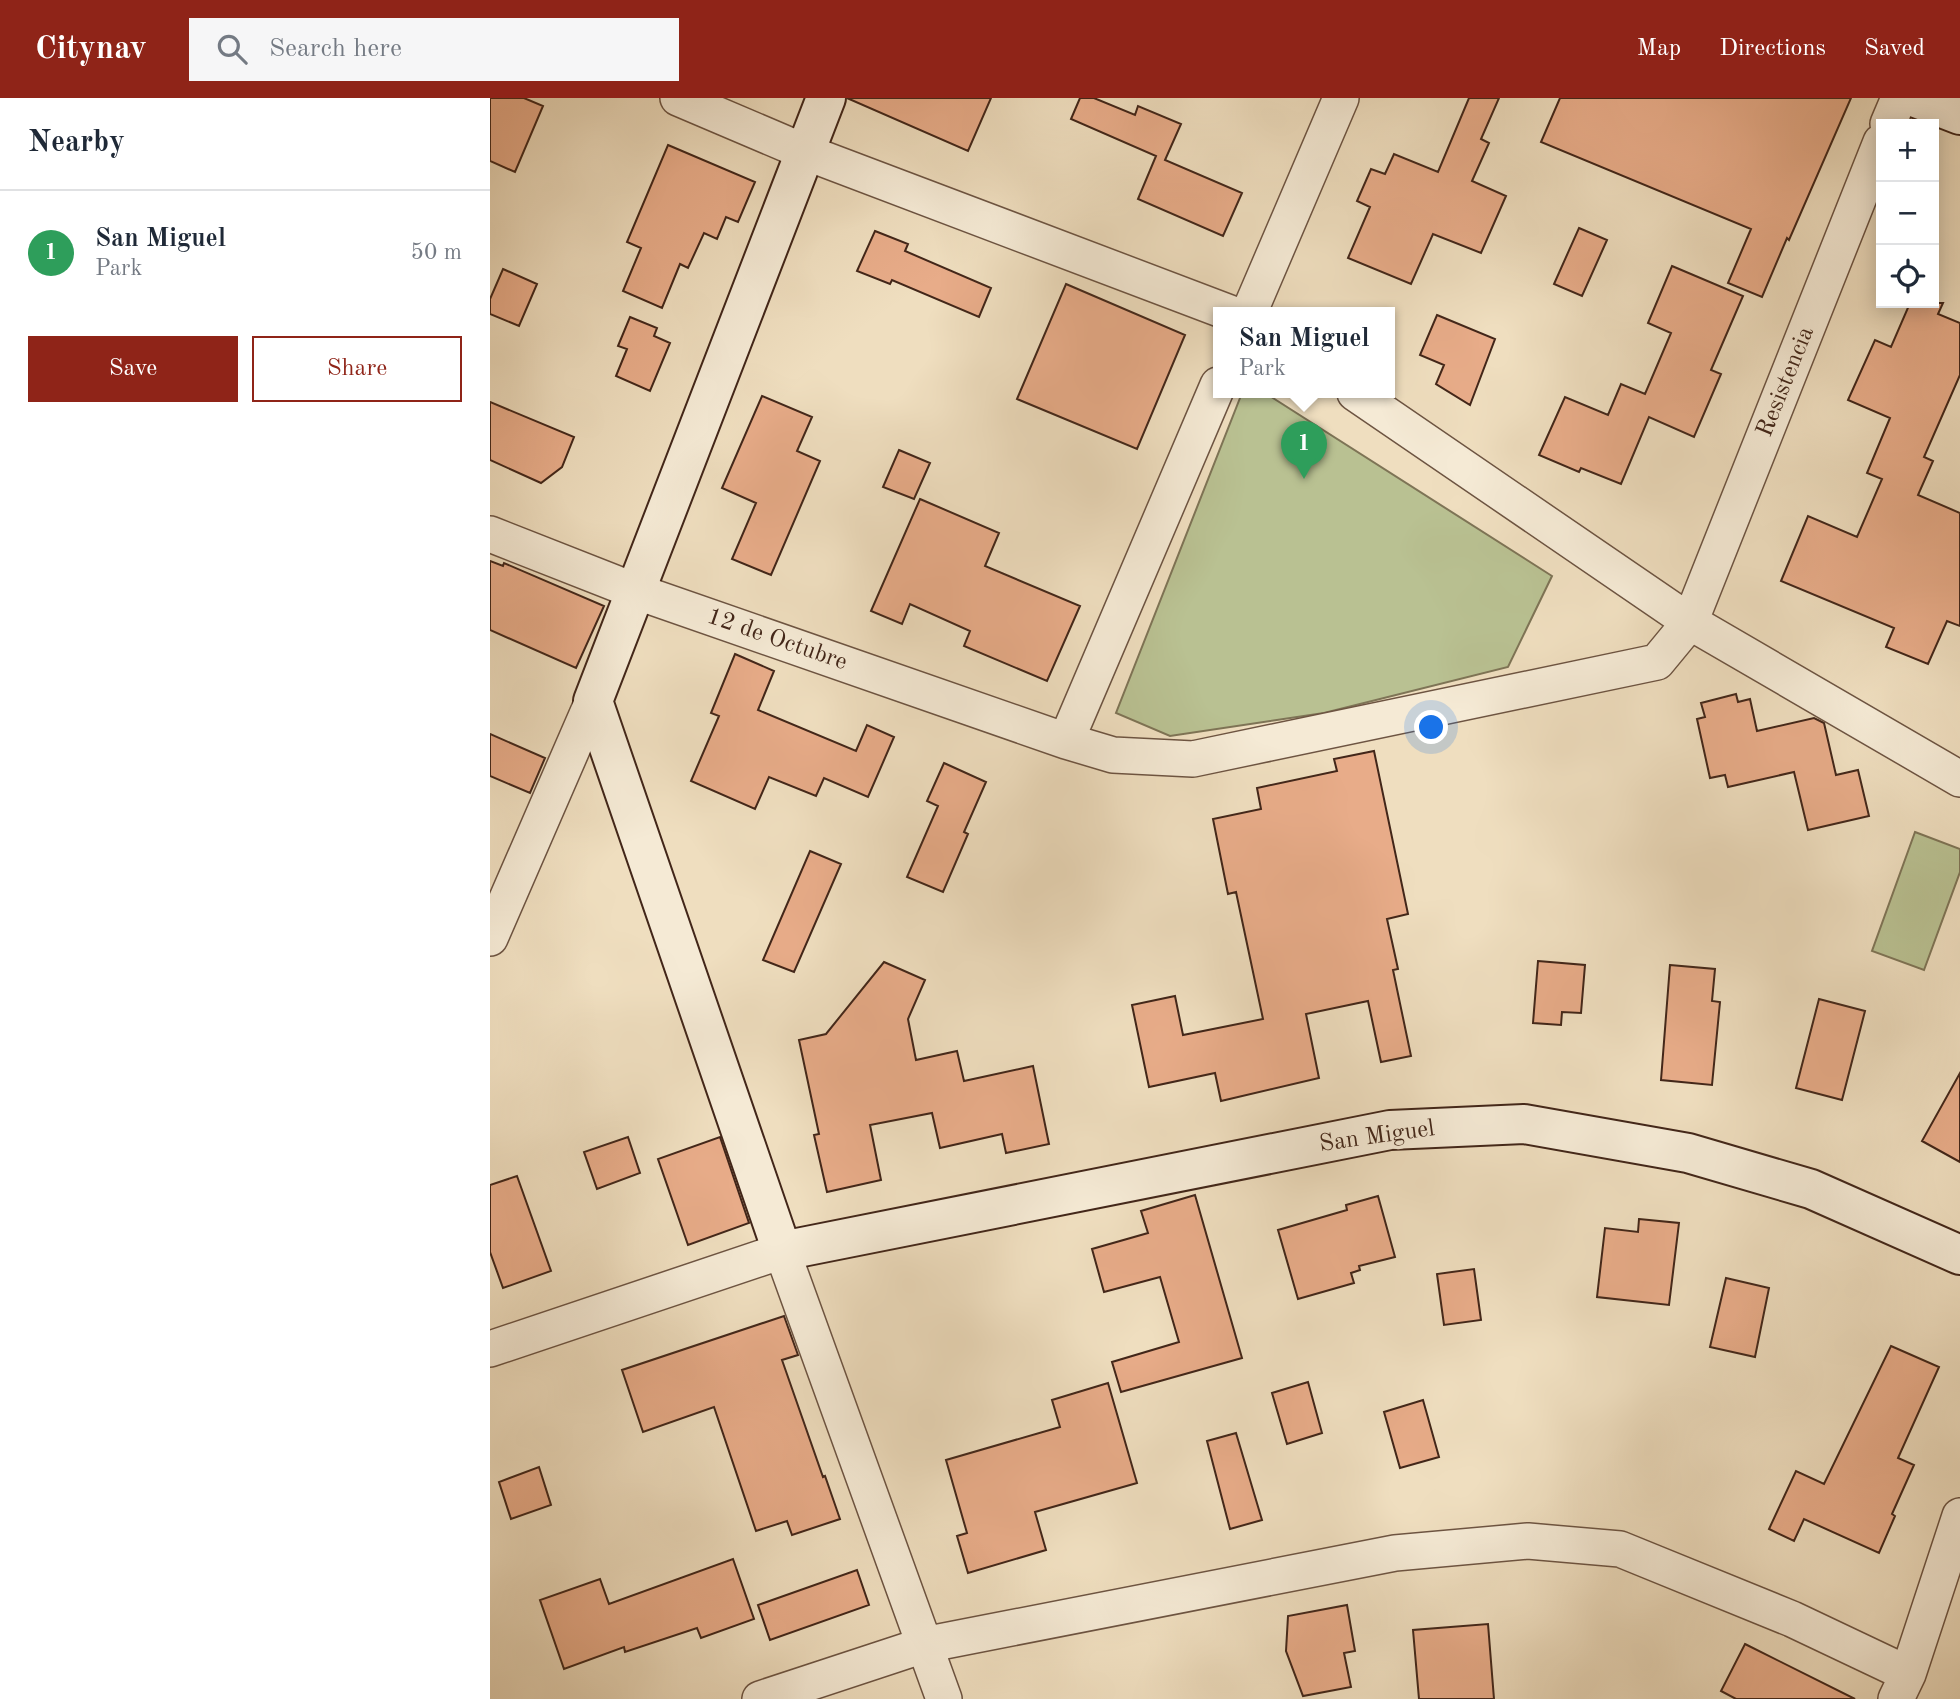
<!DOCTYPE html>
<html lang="en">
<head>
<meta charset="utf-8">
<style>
  :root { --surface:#fff; --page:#f6f6f7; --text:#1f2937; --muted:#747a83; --line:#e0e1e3; --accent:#8f2418 }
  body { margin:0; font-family:"Old Standard TT",serif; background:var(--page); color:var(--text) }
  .controls { position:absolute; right:21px; top:21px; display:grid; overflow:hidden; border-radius:0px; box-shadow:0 4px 18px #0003 }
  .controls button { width:63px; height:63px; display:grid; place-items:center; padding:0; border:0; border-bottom:2px solid var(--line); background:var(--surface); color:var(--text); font:35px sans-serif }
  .you { position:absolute; left:942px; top:630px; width:24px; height:24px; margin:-18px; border:5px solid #fff; border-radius:50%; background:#1a73e8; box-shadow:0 0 0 10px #1a73e833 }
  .badge { display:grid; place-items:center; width:46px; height:46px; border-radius:50%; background:var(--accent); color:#fff; font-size:23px; font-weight:700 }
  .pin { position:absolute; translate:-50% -58px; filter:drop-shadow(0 2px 4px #0008) }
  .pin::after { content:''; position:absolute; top:37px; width:24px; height:21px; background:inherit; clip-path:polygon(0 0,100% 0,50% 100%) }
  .popup { position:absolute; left:723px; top:209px; width:182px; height:91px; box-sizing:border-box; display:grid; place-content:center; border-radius:0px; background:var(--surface); filter:drop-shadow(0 2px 5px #0005); font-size:23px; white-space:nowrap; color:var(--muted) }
  .popup b { font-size:26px; color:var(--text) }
  .popup::after { content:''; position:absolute; left:50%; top:100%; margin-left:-14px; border:14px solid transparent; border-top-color:var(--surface) }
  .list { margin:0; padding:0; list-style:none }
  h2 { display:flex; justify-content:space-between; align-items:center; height:91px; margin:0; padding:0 28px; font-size:30px }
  h2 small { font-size:23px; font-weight:400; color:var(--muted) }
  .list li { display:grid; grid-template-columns:46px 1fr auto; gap:21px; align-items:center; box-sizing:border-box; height:126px; padding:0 28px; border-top:2px solid var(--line) }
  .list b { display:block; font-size:26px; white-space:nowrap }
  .list p { margin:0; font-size:23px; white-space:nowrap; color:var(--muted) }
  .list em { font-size:23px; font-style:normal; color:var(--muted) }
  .actions { display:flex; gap:14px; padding:21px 28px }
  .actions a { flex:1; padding:16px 0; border:2px solid var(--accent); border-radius:0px; text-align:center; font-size:24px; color:var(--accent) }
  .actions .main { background:var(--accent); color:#fff }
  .icon { flex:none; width:38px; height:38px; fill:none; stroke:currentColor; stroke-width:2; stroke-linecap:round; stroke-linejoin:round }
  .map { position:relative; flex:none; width:1470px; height:1601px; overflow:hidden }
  header { display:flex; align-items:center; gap:42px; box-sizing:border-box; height:98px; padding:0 35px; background:var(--accent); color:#fff }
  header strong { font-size:33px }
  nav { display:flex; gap:38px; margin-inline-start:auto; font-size:24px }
  .search { width:490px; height:63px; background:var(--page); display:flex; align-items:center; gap:18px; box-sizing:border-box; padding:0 24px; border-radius:0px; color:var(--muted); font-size:26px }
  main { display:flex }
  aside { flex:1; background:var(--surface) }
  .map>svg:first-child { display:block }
</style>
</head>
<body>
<header>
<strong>Citynav</strong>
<div class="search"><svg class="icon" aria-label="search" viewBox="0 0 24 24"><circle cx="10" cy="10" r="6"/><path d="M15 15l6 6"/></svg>Search here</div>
<nav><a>Map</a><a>Directions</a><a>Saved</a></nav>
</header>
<main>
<aside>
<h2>Nearby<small></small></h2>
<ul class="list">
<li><span class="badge" style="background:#2e9e5b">1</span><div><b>San Miguel</b><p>Park</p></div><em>50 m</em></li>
</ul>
<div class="actions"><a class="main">Save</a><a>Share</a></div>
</aside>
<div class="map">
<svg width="1470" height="1601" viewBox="0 0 1470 1601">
  <rect width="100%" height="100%" fill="#efdebf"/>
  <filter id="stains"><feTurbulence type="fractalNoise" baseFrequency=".00286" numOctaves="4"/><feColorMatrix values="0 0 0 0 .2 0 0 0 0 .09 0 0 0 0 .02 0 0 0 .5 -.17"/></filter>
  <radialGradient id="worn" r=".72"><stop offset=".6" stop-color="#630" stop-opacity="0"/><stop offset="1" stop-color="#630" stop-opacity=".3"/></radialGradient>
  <path fill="#b9c192" stroke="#7e7456" stroke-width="2" d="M752,295H775L1062,478L1018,569L834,615L680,638L626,615Z
    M1425,734L1470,751V774L1434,872L1382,853Z"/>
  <path fill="#e8ac89" stroke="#422619" stroke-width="2" d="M0,0H34L53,8L25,74L0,63Z
    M357,0H501L478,53Z
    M590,0H604L645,17L648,8L691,26L675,62L752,95L733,138L648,101L666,58L581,21Z
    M979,0H1009L991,41L999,45L982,83L1016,98L991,155L943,136L921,186L858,160L880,109L867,103L881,71L895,76L904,56L948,74Z
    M1070,0H1361L1299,142L1297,140L1272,199L1238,185L1261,131L1051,44Z
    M178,47L265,84L248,124L236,119L227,141L214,135L198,170L190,166L172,210L133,193L151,150L137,144Z
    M1089,130L1117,142L1092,198L1064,186Z
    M385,133L418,146L415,153L501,190L489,219L402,182L400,186L367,173Z
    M1182,168L1253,198L1221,272L1231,276L1204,339L1159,319L1131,386L1091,370L1089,374L1049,357L1075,299L1118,317L1131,286L1155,296L1181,235L1158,225Z
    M13,171L47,186L29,228L0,216V201Z
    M576,186L695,237L647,351L527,301Z
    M1420,205H1453L1448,216L1470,225V277L1434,359L1443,363L1428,397L1470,415V528L1457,523L1438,566L1396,549L1404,530L1291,483L1318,418L1367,439L1392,381L1377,375L1400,320L1358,302L1385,242L1401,249Z
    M947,217L1005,241L980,307L946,286L954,267L930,257Z
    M140,219L167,230L164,238L180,245L160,293L126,278L137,251L128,248Z
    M272,298L322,319L307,353L330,363L281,477L242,461L266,405L232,390Z
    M0,304L84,339L72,369L51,385L0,362Z
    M409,352L440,365L424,401L393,389Z
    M430,401L509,435L495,468L590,508L557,583L474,548L480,533L420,506L412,526L381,513Z
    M0,463L13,468L14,465L114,508L86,570L0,532Z
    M245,556L284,573L268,612L366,653L377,627L404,639L378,699L334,680L326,698L279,679L265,711L201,683L229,618L221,615Z
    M1246,596L1248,604L1260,601L1267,633L1324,620L1334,625L1346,677L1368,672L1379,718L1318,732L1304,674L1238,689L1235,677L1220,680L1207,621L1215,619L1211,605Z
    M0,636L55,660L40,695L0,678Z
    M884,653L918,816L897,821L908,871L903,872L921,958L891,964L878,903L816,916L829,980L731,1003L725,975L659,989L642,907L685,898L693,937L773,921L746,794L738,796L723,721L771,711L767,690L847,673L844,661Z
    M454,665L496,684L474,734L478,736L453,794L417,779L448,708L437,703Z
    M320,753L351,766L304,874L273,862Z
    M1048,863L1095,867L1091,915L1072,914L1071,927L1043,925Z
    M394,864L435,882L418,921L426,962L467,953L474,983L543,968L559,1046L516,1055L512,1036L450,1050L442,1015L380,1027L391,1082L337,1094L324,1037L329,1036L309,942L336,936Z
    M1180,867L1225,871L1222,903L1230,904L1222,987L1171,982Z
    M1329,901L1375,913L1352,1002L1306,990Z
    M1470,975V1064L1432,1043Z
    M138,1039L150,1075L107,1091L94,1054Z
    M230,1039L259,1125L198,1147L168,1061Z
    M27,1078L61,1173L13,1190L0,1154V1087Z
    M705,1097L752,1260L631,1294L622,1264L689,1244L670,1179L614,1194L602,1151L658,1135L651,1113Z
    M888,1098L905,1159L869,1168L870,1172L861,1175L864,1185L808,1201L788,1132L857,1112L856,1107Z
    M1149,1121L1189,1125L1179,1207L1107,1199L1115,1130L1148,1134Z
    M984,1171L991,1222L954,1227L947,1176Z
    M1236,1180L1279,1190L1265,1259L1220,1249Z
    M294,1218L308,1257L292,1262L333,1379L335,1378L350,1421L302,1437L297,1423L266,1433L224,1309L153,1334L132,1272Z
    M1401,1248L1449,1269L1408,1360L1424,1367L1402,1416L1405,1418L1389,1455L1314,1421L1304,1443L1279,1431L1306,1373L1334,1386Z
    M818,1284L832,1335L797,1346L782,1295Z
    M618,1285L647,1385L545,1414L556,1452L478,1475L467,1438L477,1435L456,1362L570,1329L562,1302Z
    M933,1302L949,1359L910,1370L894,1314Z
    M746,1335L772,1422L740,1431L717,1343Z
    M49,1369L61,1407L21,1421L9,1384Z
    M243,1461L264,1521L211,1540L207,1530L135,1554L134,1549L74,1571L50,1502L110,1481L119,1506Z
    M367,1472L379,1507L280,1542L268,1507Z
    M857,1507L865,1553L854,1555L861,1589L813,1598L796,1553L798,1518Z
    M998,1526L1004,1601H929L923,1532Z
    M1255,1546L1365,1601H1246L1231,1593Z"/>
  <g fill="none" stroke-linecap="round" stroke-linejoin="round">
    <g stroke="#6d5442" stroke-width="38">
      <path id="street" d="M188,0L315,54L740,215
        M1398,26L1409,0
        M759,215L851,0
        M865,295L1200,524L1470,681
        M0,436L145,493L576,643L623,657L703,661L1167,564L1200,524L1391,44
        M576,643L728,287
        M0,840L103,603
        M0,1251L292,1153L454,1601
        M270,1601L434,1547L905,1455L1038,1443L1130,1451L1302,1521L1418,1576
        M1406,1601L1418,1576L1470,1418"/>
    </g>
    <g stroke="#422619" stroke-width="42">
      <path id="secondary" d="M336,0L103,603L292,1153L900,1032L1034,1026L1198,1055L1321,1091L1470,1157
        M1426,0L1470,17"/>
    </g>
    <use href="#street" stroke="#f5ead5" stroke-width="35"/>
    <use href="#secondary" stroke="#f5ead5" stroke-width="38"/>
  </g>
  <g text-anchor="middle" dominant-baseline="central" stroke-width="7" stroke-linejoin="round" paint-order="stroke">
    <g font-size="24" fill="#422619" stroke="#f5ead5">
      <text transform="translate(1296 284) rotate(-68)">Resistencia</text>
      <text transform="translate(287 542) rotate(19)">12 de Octubre</text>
      <text transform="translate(887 1039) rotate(-8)">San Miguel</text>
    </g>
  </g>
  <rect width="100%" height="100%" filter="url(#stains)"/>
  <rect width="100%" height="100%" fill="url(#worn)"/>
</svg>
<div class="controls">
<button>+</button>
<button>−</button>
<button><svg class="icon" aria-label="locate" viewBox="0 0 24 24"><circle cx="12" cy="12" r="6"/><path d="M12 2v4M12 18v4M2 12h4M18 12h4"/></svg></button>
</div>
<div class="you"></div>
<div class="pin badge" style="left:814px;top:381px;background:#2e9e5b">1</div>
<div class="popup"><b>San Miguel</b>Park</div>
</div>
</main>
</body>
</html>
